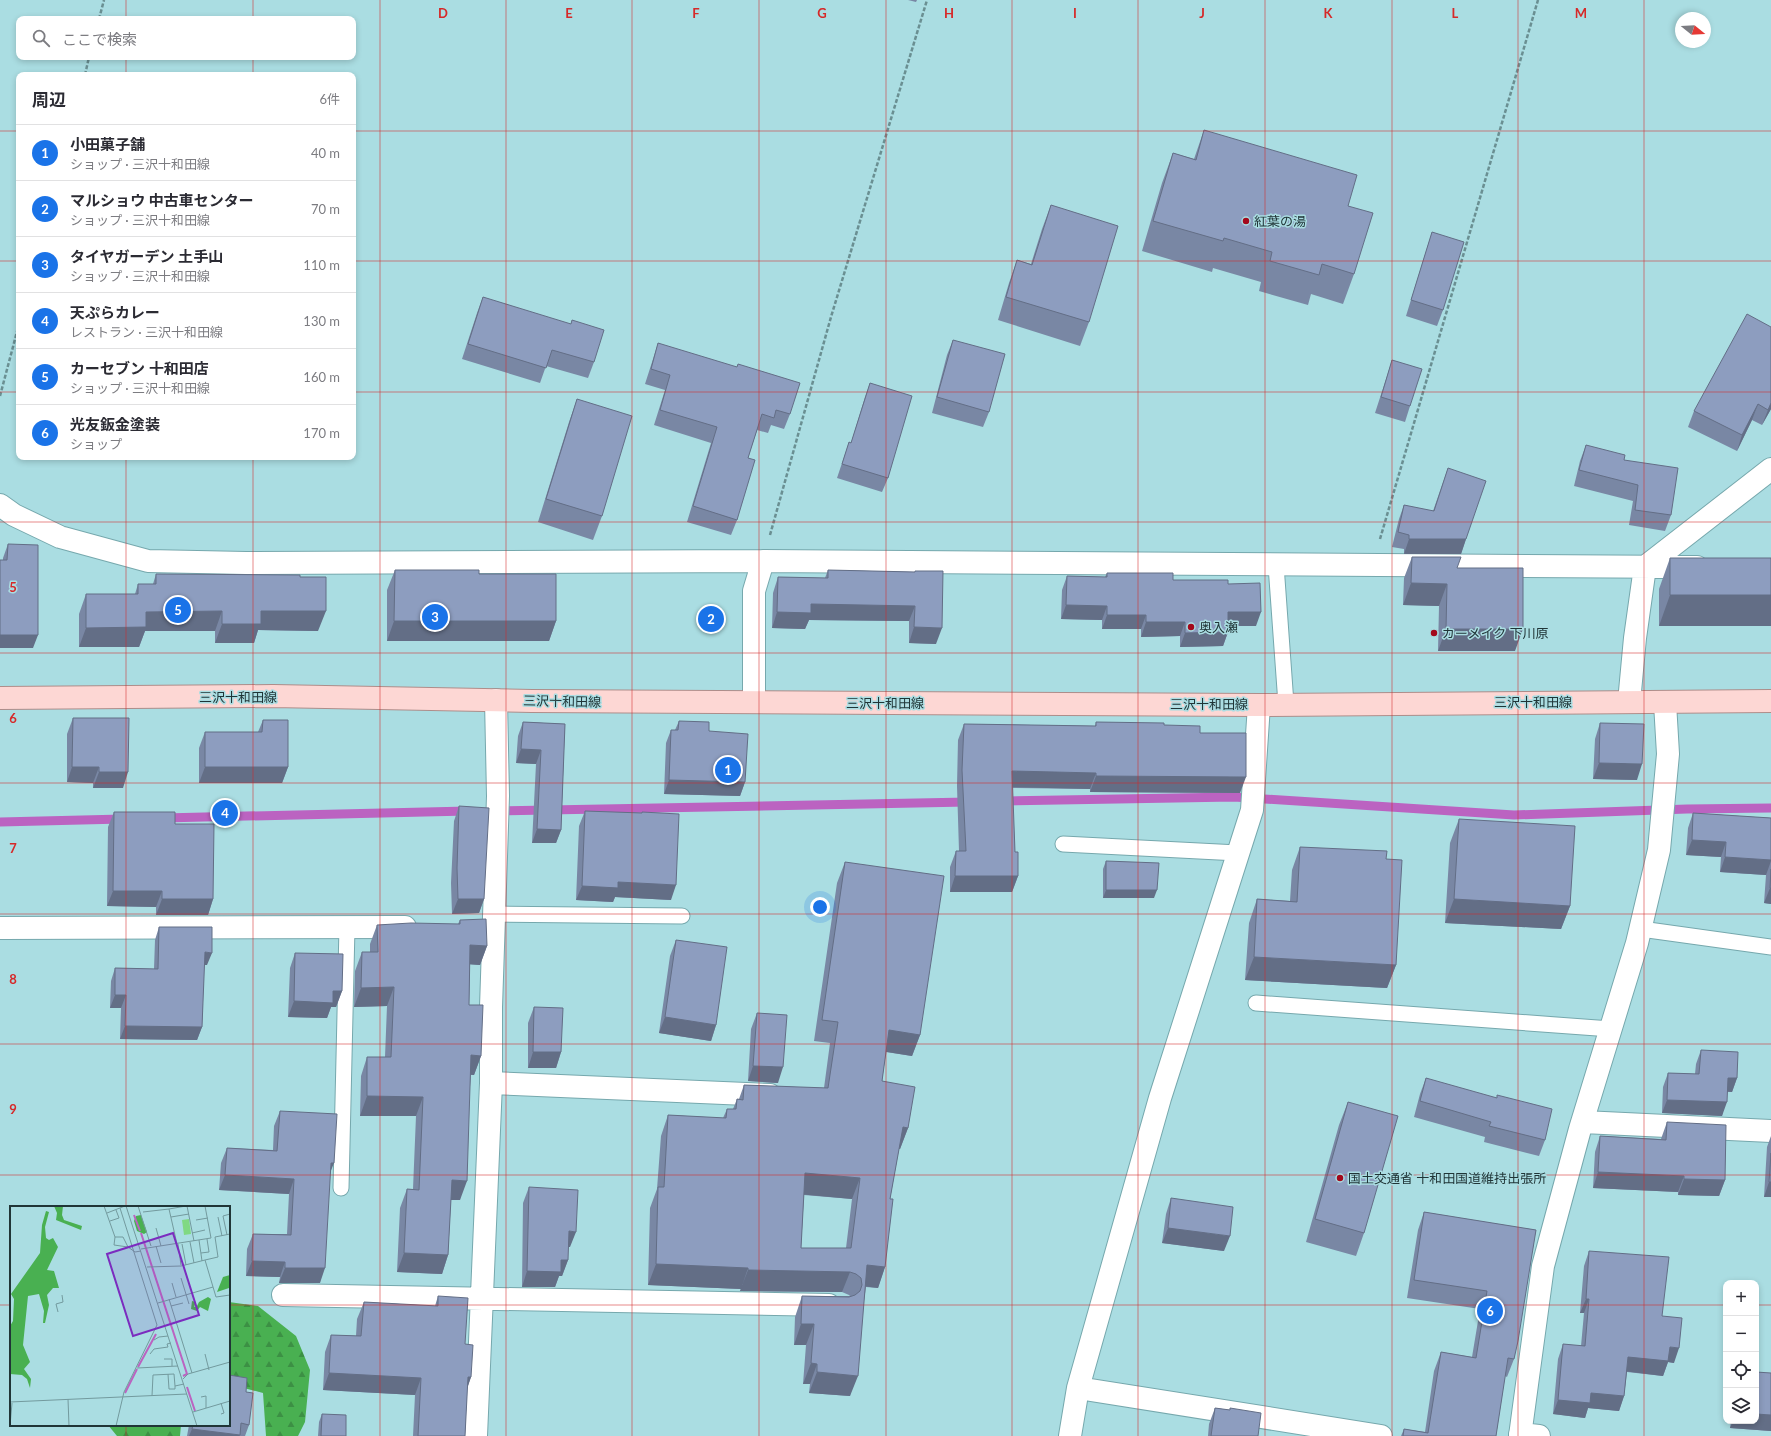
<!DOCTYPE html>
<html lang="ja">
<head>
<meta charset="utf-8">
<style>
  :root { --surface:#fff; --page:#f2f2f3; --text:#2b2b33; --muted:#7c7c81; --line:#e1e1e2; --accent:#1a73e8 }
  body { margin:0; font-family:Lato,"Noto Sans JP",sans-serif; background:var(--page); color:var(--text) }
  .controls { position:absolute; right:12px; bottom:12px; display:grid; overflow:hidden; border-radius:8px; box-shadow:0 2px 6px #0003 }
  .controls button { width:36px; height:36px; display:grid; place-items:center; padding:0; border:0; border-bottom:1px solid var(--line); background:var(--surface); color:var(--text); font:20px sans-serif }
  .compass { position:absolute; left:1675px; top:12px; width:36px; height:36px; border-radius:50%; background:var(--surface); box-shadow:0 2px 6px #0003; rotate:108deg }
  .you { position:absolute; left:820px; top:907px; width:14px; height:14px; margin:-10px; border:3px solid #fff; border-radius:50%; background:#1a73e8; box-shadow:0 0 0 6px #1a73e833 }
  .badge { display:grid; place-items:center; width:26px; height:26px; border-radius:50%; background:var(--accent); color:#fff; font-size:13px; font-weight:700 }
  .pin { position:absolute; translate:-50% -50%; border:2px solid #fff; box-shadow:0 1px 4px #0006 }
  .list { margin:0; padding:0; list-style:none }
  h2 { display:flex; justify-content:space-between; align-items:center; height:52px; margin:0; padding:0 16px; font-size:17px }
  h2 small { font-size:13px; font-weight:400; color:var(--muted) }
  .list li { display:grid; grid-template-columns:26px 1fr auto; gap:12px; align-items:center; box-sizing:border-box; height:56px; padding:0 16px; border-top:1px solid var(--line) }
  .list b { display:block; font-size:15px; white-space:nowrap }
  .list p { margin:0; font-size:13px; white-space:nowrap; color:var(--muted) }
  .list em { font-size:13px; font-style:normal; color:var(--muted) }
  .icon { flex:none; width:22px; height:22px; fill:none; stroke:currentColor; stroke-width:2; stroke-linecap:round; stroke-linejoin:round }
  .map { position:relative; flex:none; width:1771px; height:1436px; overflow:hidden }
  .search { position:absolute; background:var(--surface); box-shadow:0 2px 6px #0003; left:16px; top:16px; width:340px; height:44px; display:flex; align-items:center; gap:10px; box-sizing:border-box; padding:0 14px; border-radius:8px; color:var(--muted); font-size:15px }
  .panel { position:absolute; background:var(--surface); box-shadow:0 2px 6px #0003; left:16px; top:72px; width:340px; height:388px; border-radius:8px }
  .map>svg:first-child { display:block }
</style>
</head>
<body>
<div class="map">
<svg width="1771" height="1436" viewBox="0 0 1771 1436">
  <defs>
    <pattern id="forest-firs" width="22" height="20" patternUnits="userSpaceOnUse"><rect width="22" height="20" fill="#49b051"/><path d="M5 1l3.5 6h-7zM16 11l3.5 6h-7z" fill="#3c9044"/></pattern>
  </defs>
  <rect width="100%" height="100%" fill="#aadde2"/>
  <path fill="url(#forest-firs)" d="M229,1302L258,1306L296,1336L310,1370L305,1422L298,1436H266L263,1393L229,1384Z
    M108,1425H181L180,1436H117Z"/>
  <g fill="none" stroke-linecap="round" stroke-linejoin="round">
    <path stroke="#bb63c1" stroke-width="9" d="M1001,801L1234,797L1514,815L1687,809L1771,808
      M497,811L968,802
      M163,818L468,811
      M0,822L123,819"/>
    <g stroke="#76a8ad" stroke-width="17">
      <path id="service" d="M1276,565L1286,704
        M1063,844L1238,853
        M494,914L682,916
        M1641,929L1771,947
        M1256,1003L1611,1029
        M341,1188L347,927"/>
    </g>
    <g stroke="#76a8ad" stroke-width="24">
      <path id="minor" d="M0,505L14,515L60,537L148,561L246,563L763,561L1697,567
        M754,702V591L763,561
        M1629,702L1635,638L1645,567L1771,469
        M0,928L405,927
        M491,1083L770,1095
        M1583,1122L1771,1131
        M283,1295L829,1305
        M1078,1388L1381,1436
        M1520,1434L1539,1436
        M476,1436L491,1083V1007L498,796L496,700
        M1070,1436L1078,1388L1160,1098L1252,810L1259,705
        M1520,1436L1543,1266L1580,1129L1637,943L1659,850L1668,754L1665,703"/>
    </g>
    <g stroke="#ae8d8a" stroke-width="24">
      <path id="primary" d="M0,698L273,696L532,701L1259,705L1771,701"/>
    </g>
    <path stroke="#6a8f92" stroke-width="2.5" stroke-dasharray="4 2" stroke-linecap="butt" d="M99,19L104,0
      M85,75L89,57
      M0,396L19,324
      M770,535L831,317L927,0
      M1380,539L1538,0"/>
    <use href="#service" stroke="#fff" stroke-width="15"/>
    <use href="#minor" stroke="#fff" stroke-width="22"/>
    <use href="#primary" stroke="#fdd7d4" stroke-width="22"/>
  </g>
  <path fill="#7987a4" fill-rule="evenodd" d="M908,0H917L916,2Z
    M1204,130L1348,206L1354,274L1343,304L1311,294L1308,305L1259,291L1261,282L1213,268L1212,272L1142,251L1162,183L1173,153L1194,159Z
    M1051,205L1089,322L1080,346L998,320L1009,283L1017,260L1031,264L1042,229Z
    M1432,232L1443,310L1437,326L1406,316L1427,248Z
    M483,297L594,362L588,378L546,366L540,383L462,359L477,313Z
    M1771,327V409L1762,425L1752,420L1737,451L1688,427L1694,411Z
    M953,340L989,412L983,427L932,413L947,355Z
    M658,343L790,414L784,429L771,425L768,433L757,430L748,458L737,520L731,535L687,522L711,443L654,425L665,390L645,384L653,359Z
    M1392,360L1410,406L1405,422L1375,413L1387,376Z
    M870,383L888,478L882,492L837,478L849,442L851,443L865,397Z
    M577,399L602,516L593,540L538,522L569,422Z
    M1586,445L1624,460L1671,515L1665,531L1629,525L1633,501L1574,486L1580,461Z
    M1448,468L1466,539L1461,554H1404V549L1392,547L1399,519L1404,505L1433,511Z
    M8,544L33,648L3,560V558Z
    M1412,557L1457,568L1515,651H1438L1439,606L1403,605L1404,578Z
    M1670,558H1771L1659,626V589Z
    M395,570L479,574L556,621L549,641H387V590Z
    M828,570L915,572V571L936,644L909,643V621L809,620L805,629L772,628L773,593L778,577L825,578Z
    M1107,573L1173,580L1228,584L1256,626H1228V632L1223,646L1180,647V636L1141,637V629H1102V620L1061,619L1062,590L1067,576L1105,577Z
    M156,574L300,577L318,631L258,630L254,643H215V631H145L139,647H79V614L86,594H135L138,584H153Z
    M73,718L123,788H93V783L67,782V734Z
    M263,720L288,767L282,783H199V748L205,732H258Z
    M679,721L709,731L745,782L740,796L664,794L666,743L671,730H675Z
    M523,722L565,724L561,830L556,843H532L536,764L516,763L518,736Z
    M1096,722L1164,725L1200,733L1240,793L1090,792V789L1012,788L1015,852L1018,876L1012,892H950V867L956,851H959L957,786L958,740L964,724L1095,726Z
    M1600,723L1637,780L1593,779L1595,739Z
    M459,806L484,899L479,913L452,914L451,883L454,821Z
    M585,811L642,813V812L671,900L615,897L613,902L576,900L579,826Z
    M114,812L175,824L213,899L208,915H156V907L107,906L108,827Z
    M1693,813L1771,818V904L1764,903L1766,875L1720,872L1721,857L1686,855L1688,828Z
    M1459,819L1570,906L1561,929L1445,923L1450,843Z
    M1300,847L1386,859L1396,965L1387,988L1245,980L1249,923L1257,899L1290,901L1292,870Z
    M1106,861L1154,898H1103V869Z
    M845,862L920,1035L912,1056L886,1052L882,1081L908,1128L900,1149H899L890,1199L885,1267L878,1288L866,1287L850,1396L809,1393L810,1384H803L806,1345H794L795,1317L802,1296H850L849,1295L842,1292L740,1291L741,1289L648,1285L650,1208L657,1189L661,1136L668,1115L723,1118L727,1109H733L737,1099H739L744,1085L824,1088L830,1043L814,1041L837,883ZM804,1195L852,1199L846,1248H801Z
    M460,920L487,946L480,965L470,964L469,1005L481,1056L474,1075H471L460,1200H451L448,1255L442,1274L397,1272L400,1208L407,1189H413L416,1116H360L361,1076L367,1057H385L387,1006L354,1007L355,971L362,952H370V944L377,925L458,924Z
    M159,927L207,965H204L202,1027L197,1040L120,1039L121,1008H110L111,981L115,968L154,969L155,940Z
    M676,940L716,1025L711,1041L659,1033L670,956Z
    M295,953L342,991L336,1007H331L327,1018L288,1017L290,968Z
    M534,1007L561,1052L556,1068H528V1023Z
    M757,1013L778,1083L748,1081L751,1029Z
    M1701,1050L1737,1078L1732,1092H1727L1722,1116L1662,1113L1663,1087L1668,1073L1695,1074L1696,1064Z
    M1426,1078L1545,1140L1539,1156L1484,1142L1485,1137L1414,1117L1420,1094Z
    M1348,1102L1364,1233L1356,1256L1306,1242L1339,1125Z
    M280,1111L330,1174L320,1283H279L280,1277L246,1276L247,1249L253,1234H287L289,1194L219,1190L221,1163L227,1148L273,1150L274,1126Z
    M1667,1122L1725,1180L1719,1196L1678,1195V1192L1593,1188L1595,1152L1600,1136L1661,1139Z
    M1771,1136V1197H1764L1767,1147Z
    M529,1187L570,1247H568V1260L562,1276H559L555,1287H522L523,1203Z
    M1171,1198L1224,1251L1162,1243L1166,1214Z
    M1424,1212L1536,1230L1514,1359L1507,1377L1505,1376L1496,1436H1401L1404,1429L1425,1432L1434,1371L1441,1352L1472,1357L1480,1309L1407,1298L1418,1230Z
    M1589,1251L1662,1316L1674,1363L1668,1362L1663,1376L1627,1372L1624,1396L1619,1411L1588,1408L1585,1418L1553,1414L1558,1359L1563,1344L1581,1346L1584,1313H1580L1584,1266Z
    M438,1296L465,1344L471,1377L467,1389L465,1436H413L415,1395L323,1390L325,1352L331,1335L356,1336L357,1319L364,1302L435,1306Z
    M1771,1373V1431L1730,1428L1731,1421H1756Z
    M246,1392L249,1425L245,1436H187L189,1425H229Z
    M1215,1408L1230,1410V1408L1258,1436H1208L1209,1424Z
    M322,1414L346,1436H318L319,1422Z"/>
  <path fill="#636e86" d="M1771,403V409L1762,425L1768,410Z
    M1758,404L1752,420L1737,451L1742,435Z
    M1409,539H1466L1461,554H1404Z
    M1411,583L1447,584L1439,606L1403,605Z
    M1670,595H1771V626H1659Z
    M811,604L915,606L909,621L809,620L805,629L772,628L777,612Z
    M1066,605L1107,606L1102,620L1061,619Z
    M222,611L215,631H145L139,647H79L86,628L146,612Z
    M261,611H326L318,631L258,630L254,643H215L222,624Z
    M1228,612H1261L1256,626H1223Z
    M1107,615H1146L1141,629H1102Z
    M394,621H556L549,641H387Z
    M1146,622H1185L1180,636L1141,637Z
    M914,627L942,628L936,644L909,643Z
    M1446,629H1523L1515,651H1438Z
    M1228,632L1223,646L1180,647L1185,633Z
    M0,635H38L33,648H0Z
    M521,749L541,750L536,764L516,763Z
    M1599,763L1642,764L1637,780L1593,779Z
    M72,767H99L93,783L67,782Z
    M205,767H288L282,783H199Z
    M1012,771L1096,773L1090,789L1006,787Z
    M99,772H128L123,788H93Z
    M1096,776L1246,777L1240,793L1090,792Z
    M669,780L745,782L740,796L664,794Z
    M537,829L561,830L556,843H532Z
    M1692,840L1726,842L1721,857L1686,855Z
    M1725,857L1771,860V861L1766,875L1720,872Z
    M955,876H1018L1012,892H950Z
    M618,882L676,885L671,900L615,897L613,902L576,900L582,886Z
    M1770,888H1771V904L1764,903Z
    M1106,890H1157L1154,898H1103Z
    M113,891H162L156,907L107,906Z
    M162,899H213L208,915H156Z
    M458,899H484L479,913L452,914Z
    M1454,899L1570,906L1561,929L1445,923Z
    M470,945L487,946L480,965L463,964Z
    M205,952L212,953L207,965H200Z
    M1254,957L1396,965L1387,988L1245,980Z
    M394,987L387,1006L354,1007L361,988Z
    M333,991H342L336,1007H331L327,1018L288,1017L294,1001Z
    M115,995H126L121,1008H110Z
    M665,1017L716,1025L711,1041L659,1033Z
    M125,1026L202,1027L197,1040L120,1039Z
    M889,1030L920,1035L912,1056L881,1051Z
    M533,1052H561L556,1068H528Z
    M471,1055L481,1056L474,1075L464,1074Z
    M753,1066L783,1067L778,1083L748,1081Z
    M1728,1078H1737L1732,1092L1723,1091Z
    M367,1096L423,1097L416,1116H360Z
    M1667,1100L1727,1102L1722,1116L1662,1113Z
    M903,1127L908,1128L900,1149L896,1148Z
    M331,1163H334L328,1178Z
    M1598,1172L1684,1176L1678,1192L1593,1188Z
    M805,1173L860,1178L852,1199L798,1194Z
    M225,1175L294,1179L289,1194L219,1190Z
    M1684,1179L1725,1180L1719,1196L1678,1195Z
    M452,1180L467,1181L460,1200H445Z
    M1769,1182H1771V1197H1764Z
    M1168,1228L1230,1236L1224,1251L1162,1243Z
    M569,1231L576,1232L570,1247H563Z
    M404,1253L448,1255L442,1274L397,1272Z
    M561,1260H568L562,1276H559L555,1287H522L527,1271Z
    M252,1261L285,1262L280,1277L246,1276Z
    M656,1264L748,1268L741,1289L648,1285Z
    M867,1265L885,1267L878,1288L862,1286Z
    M285,1268H325L320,1283H279Z
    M748,1270L850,1272L842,1292L740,1291Z
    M1586,1299H1589L1584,1313H1580Z
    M801,1324H814L806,1345H794Z
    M1670,1347L1679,1348L1674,1363L1668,1362L1663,1376L1623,1371L1628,1357Z
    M811,1363L817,1364L810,1384H803Z
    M817,1372L858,1376L850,1396L809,1393Z
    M329,1373L421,1378L415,1395L323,1390Z
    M468,1377H471L465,1394Z
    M1591,1393L1624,1396L1619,1411L1588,1408L1585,1418L1553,1414L1558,1400Z
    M1756,1414L1771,1415V1431L1730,1428L1733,1421H1756Z
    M192,1429L240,1435L239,1436H189Z"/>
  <path fill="#8d9dbf" stroke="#636e86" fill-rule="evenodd" d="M1204,130L1357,175L1348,206L1373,213L1354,274L1322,264L1319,275L1270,261L1272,252L1224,238L1223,241L1153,221L1173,153L1196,160Z
    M1051,205L1118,226L1089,322L1006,297L1017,260L1032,265Z
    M1432,232L1464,242L1443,310L1411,300Z
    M483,297L571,324L572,320L604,330L594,362L552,350L546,368L468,344Z
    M1747,314L1771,327V403L1768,410L1758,404L1742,435L1694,411Z
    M953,340L1005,354L989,412L937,397Z
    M658,343L737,367L738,364L800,383L790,414L776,410L774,418L762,414L748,458L755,460L737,520L693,506L717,427L660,410L670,375L651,369Z
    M1392,360L1422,369L1410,406L1381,397Z
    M870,383L912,396L888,478L842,464L849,442L851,443Z
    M577,399L632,416L602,516L546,499Z
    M1586,445L1625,455L1624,460L1678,468L1671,515L1635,510L1638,485L1579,470Z
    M1448,468L1486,481L1466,539H1409V535L1398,532L1404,505L1434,511Z
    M8,544L38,545V635H0V560H7Z
    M1412,557H1461L1457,568H1523V629H1446L1447,584L1411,583Z
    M1670,558H1771V595H1670Z
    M395,570H479V574H556V621H394Z
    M828,570L915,572V571H943L942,628L914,627L915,606L811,604V613L777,612L778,577L828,578Z
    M1107,573H1173V580H1228V584L1260,583L1261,612H1228V632L1185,633V622H1146V615H1107V606L1066,605L1067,576L1107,577Z
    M156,574L300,575V577H326V611H261V624H222V611L146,612V627L86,628V594H138V584H156Z
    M73,718H129L128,772H99V767H72Z
    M263,720H288V767H205V732H262Z
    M679,721L709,722V731L748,734L745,782L669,780L671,730H678Z
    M523,722L565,724L561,830L537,829L541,750L521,749Z
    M1096,722L1164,723V725L1200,726V733H1246V777L1096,776V773L1012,771L1015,852H1018V876H955L956,851H966L962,770L964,724L1096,726Z
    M1600,723L1644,724L1642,764L1599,763Z
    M459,806L489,808L484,899H458L457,868Z
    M585,811L642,813V812L679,814L676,885L618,882V888L582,886Z
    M114,812H175V824H214L213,899H162V891H113Z
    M1693,813L1771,818V860L1725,857L1726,842L1692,840Z
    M1459,819L1575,826L1570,906L1454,899Z
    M1300,847L1387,851L1386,859L1402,860L1396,965L1254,957L1257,899L1297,902Z
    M1106,861L1159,863L1157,890H1106Z
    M845,862L944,876L920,1035L889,1030L882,1081L915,1087L908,1128L903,1127L890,1199H893L885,1267L867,1265L858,1376L817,1372V1364L811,1363L814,1324H801L802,1296L849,1297L855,1295L860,1291L862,1285L861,1278L856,1274L850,1272L748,1270V1268L656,1264L658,1187H664L668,1115L726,1118L727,1109H736L737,1099L743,1100L744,1085L828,1088L838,1022L822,1020ZM805,1173L860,1178L851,1248H801Z
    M1771,869V888H1770Z
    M486,919L487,946L470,945L469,1005H483L481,1056L471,1055L467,1181L452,1180L448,1255L404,1253L407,1189L419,1190L423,1097L367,1096V1057H391L394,987L361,988L362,952H378L377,925L411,923L460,924V920Z
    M159,927H212V953L205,952L202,1027L125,1026L126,995H115V968L158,969Z
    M676,940L727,947L716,1025L665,1017Z
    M295,953L343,954L342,991H333V1003L294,1001Z
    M534,1007L563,1008L561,1052H533Z
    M757,1013L787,1015L783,1067L753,1066Z
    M1701,1050L1738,1052L1737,1078H1728L1727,1102L1667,1100L1668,1073L1699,1074Z
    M1426,1078L1497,1098V1095L1552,1109L1545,1140L1489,1126L1491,1122L1420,1101Z
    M1348,1102L1398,1116L1364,1233L1315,1219Z
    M280,1111L337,1114L334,1163H331L325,1268H285V1262L252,1261L253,1234L291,1235L294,1179L225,1175L227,1148L277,1151Z
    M1667,1122L1726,1125L1725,1180L1684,1179V1176L1598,1172L1600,1136L1666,1140Z
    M1771,1153V1182H1769Z
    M529,1187L578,1190L576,1232L569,1231L568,1260H561V1272L527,1271Z
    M1171,1198L1233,1207L1230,1236L1168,1228Z
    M1424,1212L1536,1230L1518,1341L1514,1359L1508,1358L1496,1436H1403L1404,1429L1428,1433L1441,1352L1476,1358L1487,1291L1414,1280Z
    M1589,1251L1669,1257L1662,1316L1682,1318L1679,1348L1670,1347L1668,1361L1628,1357L1624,1396L1591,1393L1590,1403L1558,1400L1563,1344L1585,1346L1589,1299H1586Z
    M438,1296L468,1298L465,1344L473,1345L471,1377H468L465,1436H418L421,1378L329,1373L331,1335L361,1336L364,1302L438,1306Z
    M1756,1372L1771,1373V1415L1756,1414Z
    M229,1375L247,1378L246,1392L253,1393L249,1425L241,1423L240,1435L192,1429L193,1425H229Z
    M1215,1408L1230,1410V1408L1261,1413L1258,1436H1211Z
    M322,1414L346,1415V1436H321Z"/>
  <path fill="none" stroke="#d62828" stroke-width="1" stroke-opacity="0.55" d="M126,0V19M253,0V19M380,0V1436M506,0V1436M632,0V1436M759,0V1436M886,0V1436M1012,0V1436M1138,0V1436M1265,0V1436M1392,0V1436M1518,0V1436M1644,0V1436M126,57V75M253,57V75M0,131H19M353,131H1771M0,261H19M353,261H1771M0,392H19M353,392H1771M126,457V1207M253,457V1436M0,522H1771M0,653H1771M0,783H1771M0,914H1771M0,1044H1771M0,1175H1771M0,1305H11M229,1305H1726M1756,1305H1771M126,1425V1436"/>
  <g fill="#a3081b" stroke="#aadde2" stroke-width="1.5">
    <circle cx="1246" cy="221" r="4"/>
    <circle cx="1191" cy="627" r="4"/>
    <circle cx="1434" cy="633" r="4"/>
    <circle cx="1340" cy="1178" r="4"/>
  </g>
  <g text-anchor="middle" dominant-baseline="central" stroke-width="3" stroke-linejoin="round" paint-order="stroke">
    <g font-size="13" fill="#203537" stroke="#aadde2" text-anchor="start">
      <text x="1254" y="221">紅葉の湯</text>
      <text x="1199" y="627">奥入瀬</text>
      <text x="1442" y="633">カーメイク 下川原</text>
      <text x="1348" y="1178">国土交通省 十和田国道維持出張所</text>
    </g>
    <g font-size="13" fill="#203537" stroke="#aadde2">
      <text x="238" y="697">三沢十和田線</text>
      <text transform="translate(562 701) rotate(1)">三沢十和田線</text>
      <text x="1533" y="702">三沢十和田線</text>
      <text x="885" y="703">三沢十和田線</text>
      <text x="1209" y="704">三沢十和田線</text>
    </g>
  </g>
  <g transform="translate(10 1206)">
    <rect width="220" height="220" fill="#aadde2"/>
    <path d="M179,13L181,28L174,29L172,14Z" fill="#80d983"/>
    <path d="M44,0H53L52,9L54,14L72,20L71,24L46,14L47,7ZM36,5L39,6L35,21L36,32L39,34L43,32L48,41L37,64L44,65L49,82H43L37,89L39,99L35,117H33L34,105L29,88L18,90L13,139L20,156L14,163L21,173L20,182L17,173L12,169L0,168V120L3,115L4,93L1,88L30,47L32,19ZM131,9L137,26L134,28L127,25L124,15L126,10ZM220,69V87L219,82L207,86L213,71ZM198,91L201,93L198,105L190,101L187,105L181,103L182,95L186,96L184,101L187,100L189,96Z" fill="#49b051"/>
    <path fill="none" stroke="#bb63c1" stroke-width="2" d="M124,9L130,25M131,27L177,168L173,170M128,161L146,128M177,181L185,205M115,187L127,163"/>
    <path fill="none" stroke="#739a9e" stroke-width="1" d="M94,0L105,31H113L118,41L125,46L131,45M116,0L187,220M128,0L141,40M177,0L184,35M133,6L159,3M97,7L115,0M161,11L179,8M208,11L212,30M186,14L198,12M100,15L109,12L106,4M146,22L151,40M182,27L195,24M217,29L213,10L220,8M105,31L104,39L118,41M205,31L220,28M189,34L192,55M180,36L184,57M167,38L159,3L176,0M168,38L171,59M172,38L176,59M146,40L151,57M131,43L201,32L195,0M191,47L199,46L197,33M195,54L208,51L205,31M137,61L171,60L195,54L206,91L220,89M171,72L179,98M162,77L166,91M159,93L182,167M148,97L203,81M161,100L173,97M48,106L46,98L53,96L52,89M144,134L149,131L158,130M140,148L144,143L158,141L157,138L161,137M195,148L199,164M154,153H162V160M127,162L168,160M158,168L159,183H165V180M173,173L178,168L220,156M142,190L143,169L164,168L165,180L174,178M191,191L196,190V202M58,193L59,220M0,196L177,188M183,206L220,195M211,208L214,207L211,197M0,220L2,197M106,220L114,186L147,119L110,2"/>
    <path fill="#7b2cbf" fill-opacity="0.15" stroke="#7b2cbf" stroke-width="2" d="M163,27L189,109L123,130L97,48Z"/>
    <rect width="220" height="220" fill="none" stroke="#203537" stroke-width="2"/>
  </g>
  <g font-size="13" text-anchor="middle" font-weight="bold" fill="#d62828" stroke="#aadde2" stroke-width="3" stroke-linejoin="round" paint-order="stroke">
    <text x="443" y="18">D</text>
    <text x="569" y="18">E</text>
    <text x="696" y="18">F</text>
    <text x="822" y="18">G</text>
    <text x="949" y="18">H</text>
    <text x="1075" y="18">I</text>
    <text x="1202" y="18">J</text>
    <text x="1328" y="18">K</text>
    <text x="1455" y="18">L</text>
    <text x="1581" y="18">M</text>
    <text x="13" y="592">5</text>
    <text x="13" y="723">6</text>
    <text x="13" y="853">7</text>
    <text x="13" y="984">8</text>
    <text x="13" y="1114">9</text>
  </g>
</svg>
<div class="controls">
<button>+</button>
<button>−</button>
<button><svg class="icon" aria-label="locate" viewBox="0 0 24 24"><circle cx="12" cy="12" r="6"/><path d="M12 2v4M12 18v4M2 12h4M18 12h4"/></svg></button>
<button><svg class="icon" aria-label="layers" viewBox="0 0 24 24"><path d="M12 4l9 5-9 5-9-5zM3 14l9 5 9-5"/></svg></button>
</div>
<svg class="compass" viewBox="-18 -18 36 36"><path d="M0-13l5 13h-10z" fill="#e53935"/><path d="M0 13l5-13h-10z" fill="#7c7c81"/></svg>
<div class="you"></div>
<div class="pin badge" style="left:728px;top:770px">1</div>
<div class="pin badge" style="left:711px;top:619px">2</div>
<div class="pin badge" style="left:435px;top:617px">3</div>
<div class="pin badge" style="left:225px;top:813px">4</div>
<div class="pin badge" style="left:178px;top:610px">5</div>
<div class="pin badge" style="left:1490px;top:1311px">6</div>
<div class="search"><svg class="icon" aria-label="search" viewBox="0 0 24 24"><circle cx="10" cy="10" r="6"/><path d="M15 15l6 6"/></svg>ここで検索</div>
<section class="panel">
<h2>周辺<small>6件</small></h2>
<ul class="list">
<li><span class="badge">1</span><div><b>小田菓子舗</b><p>ショップ · 三沢十和田線</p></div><em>40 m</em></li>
<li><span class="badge">2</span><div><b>マルショウ 中古車センター</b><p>ショップ · 三沢十和田線</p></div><em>70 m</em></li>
<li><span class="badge">3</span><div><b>タイヤガーデン 土手山</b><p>ショップ · 三沢十和田線</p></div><em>110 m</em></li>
<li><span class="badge">4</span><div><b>天ぷらカレー</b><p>レストラン · 三沢十和田線</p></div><em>130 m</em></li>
<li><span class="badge">5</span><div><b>カーセブン 十和田店</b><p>ショップ · 三沢十和田線</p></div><em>160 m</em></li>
<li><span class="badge">6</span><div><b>光友鈑金塗装</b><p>ショップ</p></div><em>170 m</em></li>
</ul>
</section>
</div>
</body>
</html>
